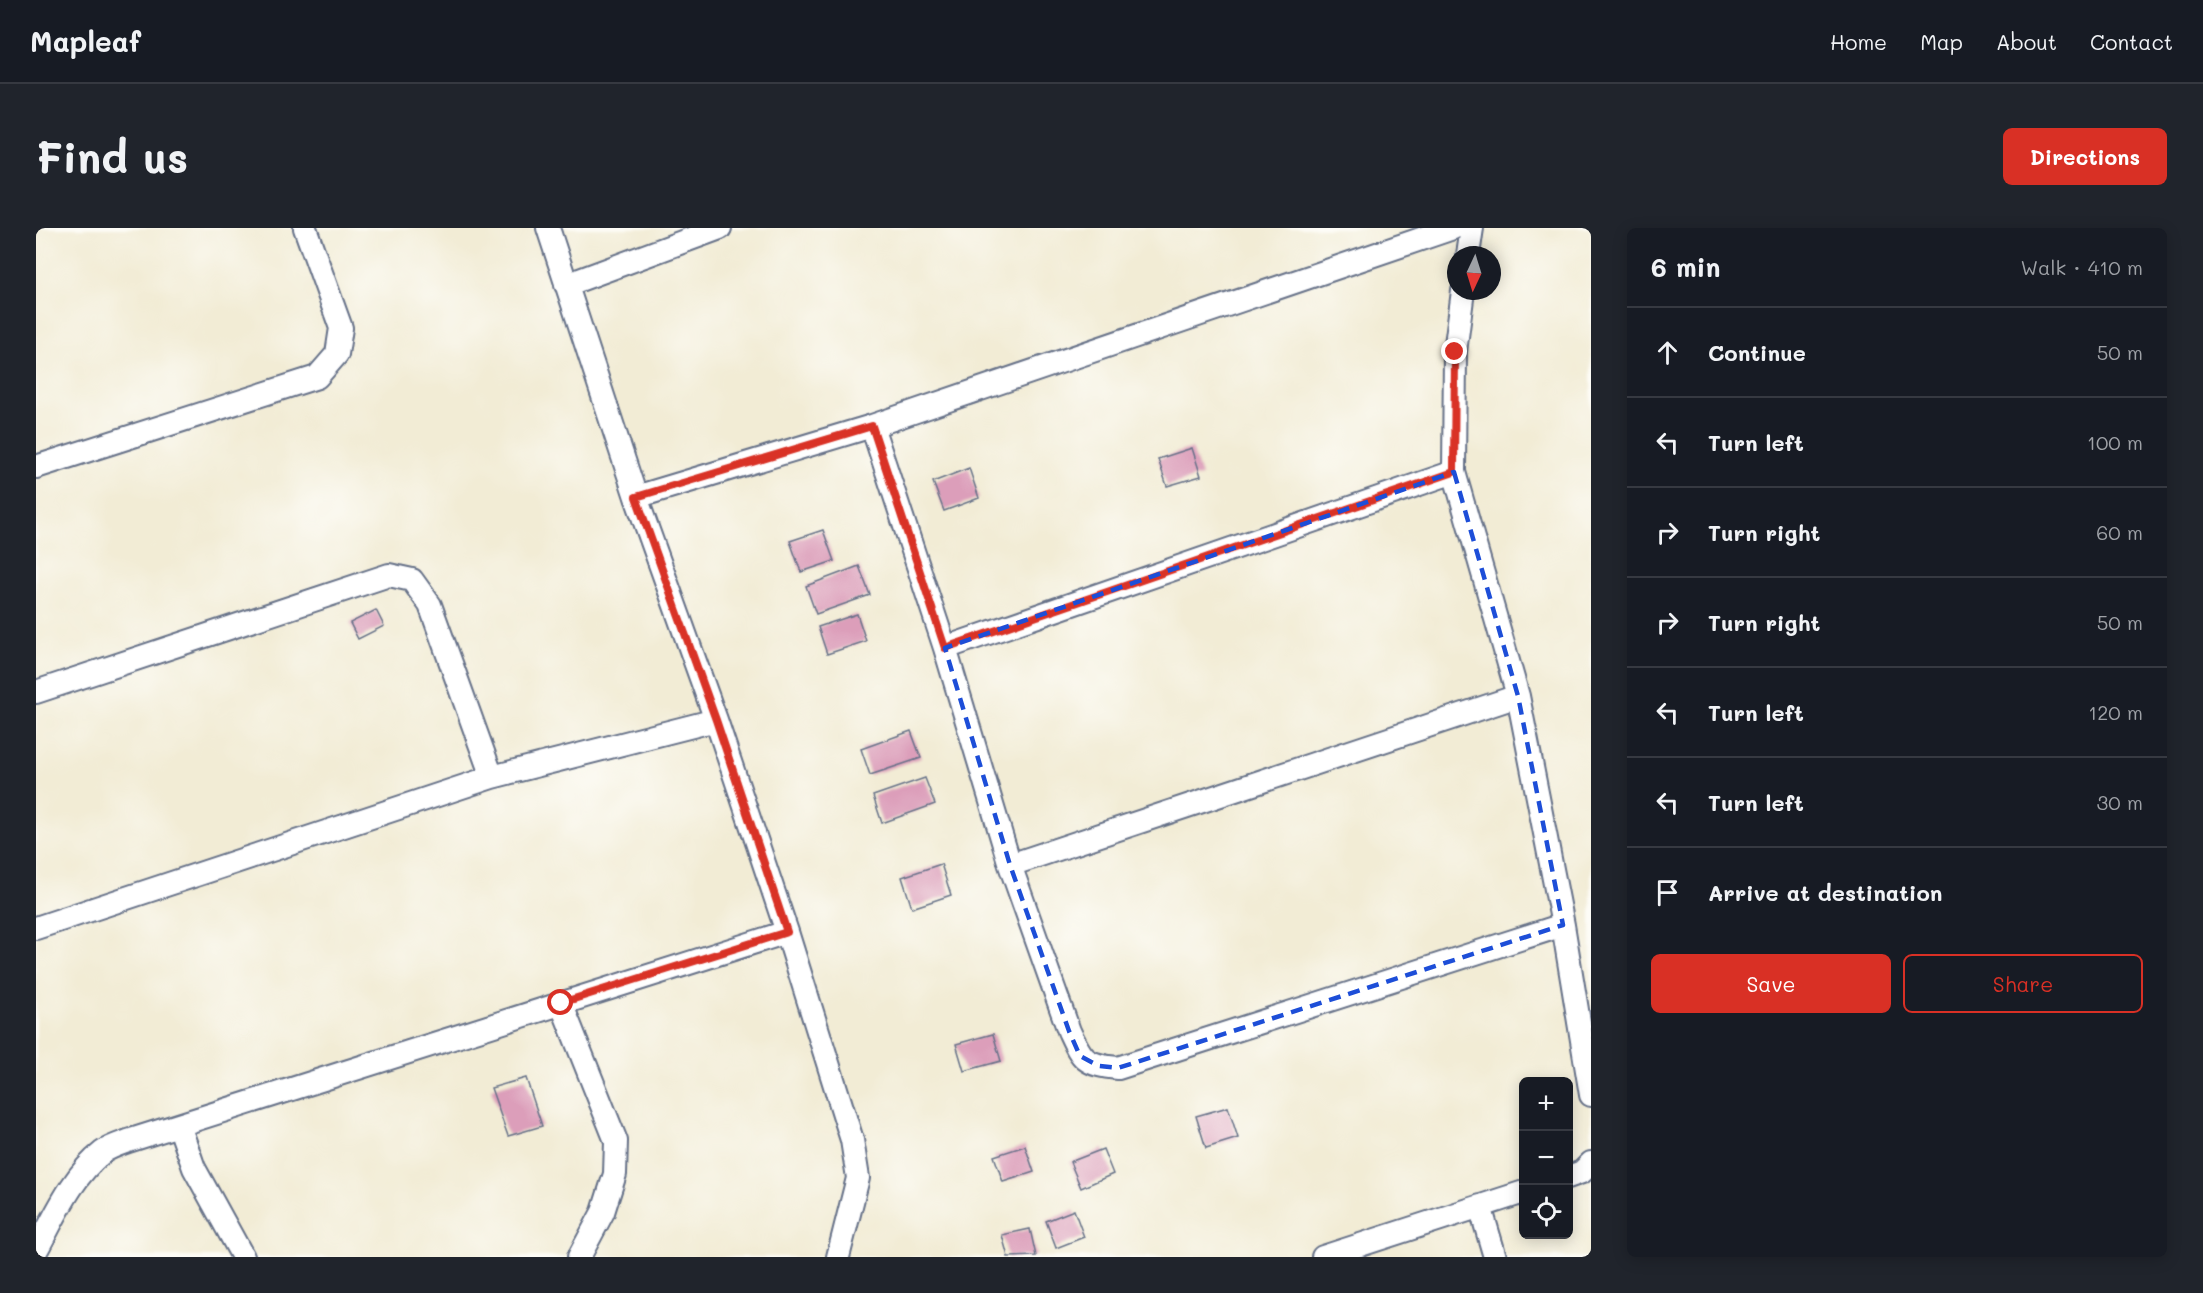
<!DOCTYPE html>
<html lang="en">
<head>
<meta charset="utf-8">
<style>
  :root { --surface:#171b24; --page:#20242c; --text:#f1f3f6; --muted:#9ea1a6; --line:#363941; --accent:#d93025 }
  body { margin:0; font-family:Mali,sans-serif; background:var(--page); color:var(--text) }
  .controls { position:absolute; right:18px; bottom:18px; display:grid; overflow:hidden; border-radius:9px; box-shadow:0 3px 15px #0003 }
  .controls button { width:54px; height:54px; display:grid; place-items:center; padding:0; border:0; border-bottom:2px solid var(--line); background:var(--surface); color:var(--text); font:30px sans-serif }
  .compass { position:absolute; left:1411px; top:18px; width:54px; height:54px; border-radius:50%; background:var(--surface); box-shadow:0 3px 15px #0003; rotate:184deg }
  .stop { position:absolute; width:18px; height:18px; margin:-14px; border:4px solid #d93025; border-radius:50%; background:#fff }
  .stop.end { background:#d93025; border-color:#fff; box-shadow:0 2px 6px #0008 }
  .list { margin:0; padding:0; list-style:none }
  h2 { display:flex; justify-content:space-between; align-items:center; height:78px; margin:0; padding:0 24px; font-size:26px }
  h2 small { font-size:20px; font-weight:400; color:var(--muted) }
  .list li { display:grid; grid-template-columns:39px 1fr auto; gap:18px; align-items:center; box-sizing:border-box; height:90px; padding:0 24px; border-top:2px solid var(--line) }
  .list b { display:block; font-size:22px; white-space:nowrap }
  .list em { font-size:20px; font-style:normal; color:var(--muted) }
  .actions { display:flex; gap:12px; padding:18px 24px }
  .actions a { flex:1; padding:14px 0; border:2px solid var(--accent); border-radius:9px; text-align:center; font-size:21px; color:var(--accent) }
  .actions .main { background:var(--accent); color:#fff }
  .icon { flex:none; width:33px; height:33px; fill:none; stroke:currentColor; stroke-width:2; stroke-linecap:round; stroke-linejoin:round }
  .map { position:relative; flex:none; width:1555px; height:1029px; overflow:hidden; border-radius:9px }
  header { display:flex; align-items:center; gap:36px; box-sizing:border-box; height:84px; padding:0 30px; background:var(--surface); border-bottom:2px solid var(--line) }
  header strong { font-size:28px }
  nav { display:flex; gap:33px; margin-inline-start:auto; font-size:21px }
  .intro { display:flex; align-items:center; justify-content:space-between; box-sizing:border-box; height:144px; padding:0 36px }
  h1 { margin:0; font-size:42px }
  .button { padding:15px 27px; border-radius:9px; background:var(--accent); color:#fff; font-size:21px; font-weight:700 }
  main { display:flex; gap:36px; padding:0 36px }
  aside { flex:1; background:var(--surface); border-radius:9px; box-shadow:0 3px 15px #0003 }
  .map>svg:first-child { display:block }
</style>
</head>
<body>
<header>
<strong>Mapleaf</strong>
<nav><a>Home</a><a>Map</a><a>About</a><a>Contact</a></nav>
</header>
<div class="intro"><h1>Find us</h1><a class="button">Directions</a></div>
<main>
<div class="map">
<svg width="1555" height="1029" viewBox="0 0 1555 1029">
  <rect width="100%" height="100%" fill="#fdfcf7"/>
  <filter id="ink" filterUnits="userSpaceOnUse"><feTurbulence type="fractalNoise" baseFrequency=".0167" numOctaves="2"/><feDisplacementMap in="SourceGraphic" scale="12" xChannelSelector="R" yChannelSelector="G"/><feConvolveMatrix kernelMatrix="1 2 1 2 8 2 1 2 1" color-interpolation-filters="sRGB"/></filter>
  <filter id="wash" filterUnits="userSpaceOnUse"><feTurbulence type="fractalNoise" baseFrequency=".008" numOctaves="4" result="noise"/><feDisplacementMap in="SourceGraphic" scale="24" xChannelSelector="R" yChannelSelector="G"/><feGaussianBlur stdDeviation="1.35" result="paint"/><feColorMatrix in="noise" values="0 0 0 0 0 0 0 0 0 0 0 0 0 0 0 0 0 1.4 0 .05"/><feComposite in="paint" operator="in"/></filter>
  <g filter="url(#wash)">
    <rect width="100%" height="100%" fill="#f2ecd5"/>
    <g id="blocks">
      <path fill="#dc9eba" d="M1156,220L1165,248L1131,258L1122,231Z
        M933,240L943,270L908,283L897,254Z
        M787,302L798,333L765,344L754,313Z
        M823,338L834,367L780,386L770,358Z
        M340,382L348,398L322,411L314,395Z
        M821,386L830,413L791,426L782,399Z
        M875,503L885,530L834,547L825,521Z
        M889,550L899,576L846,595L837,568Z
        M905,636L915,667L876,680L866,649Z
        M957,806L965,833L928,843L920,816Z
        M490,850L506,898L472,908L455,860Z
        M1192,879L1202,910L1170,920L1160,888Z
        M989,918L998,944L967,954L958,928Z
        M1067,921L1077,946L1045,960L1034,934Z
        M1038,982L1048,1009L1020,1020L1010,993Z
        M994,1001L1000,1028L972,1029L966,1007Z"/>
    </g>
  </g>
  <g filter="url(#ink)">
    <use href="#blocks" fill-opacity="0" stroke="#667188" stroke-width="1.5"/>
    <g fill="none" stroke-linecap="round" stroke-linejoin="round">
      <g stroke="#667188" stroke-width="26">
        <path id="minor" d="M512,0L600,269L680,492L751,704L816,912L822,950L802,1029
          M1432,27L1436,0
          M530,57L684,0
          M1427,63L1419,124L1418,244L1482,468L1527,697L1555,867
          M836,198L909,420L974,637L1033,803C1046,831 1048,837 1082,840L1527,697
          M0,239L281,149L301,126L305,100L269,0
          M600,269L836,198L1417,0
          M909,420L1418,244
          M0,464L353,347L376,352L394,377L456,549
          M974,637L1482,468
          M0,700L456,549L680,492
          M525,775L580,913L579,946L567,984L543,1029
          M143,897L158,940L207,1029
          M1532,949L1546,944L1555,935
          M1444,978L1459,1029
          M0,1023C19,989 35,949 67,924C74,919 84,916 92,913L751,704
          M1287,1029L1488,964"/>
      </g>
      <use href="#minor" stroke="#fff" stroke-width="22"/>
    </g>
  </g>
  <g fill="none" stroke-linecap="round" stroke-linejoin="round" filter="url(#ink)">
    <path stroke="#d93025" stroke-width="8" d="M525,775L751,704L680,492L600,269L836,198L909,420L1418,244L1419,124"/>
  </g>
  <path fill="none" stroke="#1d4ed8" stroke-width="4.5" stroke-dasharray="12 8" stroke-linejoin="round" d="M1418,244L1482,468L1527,697L1082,840L1063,838L1044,828L1033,803L974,637L909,420Z"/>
</svg>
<div class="controls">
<button>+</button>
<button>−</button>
<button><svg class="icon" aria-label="locate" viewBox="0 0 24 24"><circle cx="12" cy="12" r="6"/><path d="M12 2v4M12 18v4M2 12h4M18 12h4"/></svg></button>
</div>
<svg class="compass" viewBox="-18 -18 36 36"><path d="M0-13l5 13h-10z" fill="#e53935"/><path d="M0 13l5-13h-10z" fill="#9ea1a6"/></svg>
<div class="stop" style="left:525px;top:775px"></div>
<div class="stop end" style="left:1419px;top:124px"></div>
</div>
<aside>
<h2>6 min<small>Walk · 410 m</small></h2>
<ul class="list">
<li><svg class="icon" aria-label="ahead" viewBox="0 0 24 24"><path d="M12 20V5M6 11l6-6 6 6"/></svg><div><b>Continue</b></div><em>50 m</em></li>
<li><svg class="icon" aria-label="left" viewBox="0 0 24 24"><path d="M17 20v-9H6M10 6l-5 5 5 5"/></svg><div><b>Turn left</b></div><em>100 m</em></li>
<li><svg class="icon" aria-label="right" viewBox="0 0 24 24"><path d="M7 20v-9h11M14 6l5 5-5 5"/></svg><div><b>Turn right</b></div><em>60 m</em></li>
<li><svg class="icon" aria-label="right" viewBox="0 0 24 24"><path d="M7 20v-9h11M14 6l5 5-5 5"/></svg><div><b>Turn right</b></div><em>50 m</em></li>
<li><svg class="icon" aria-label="left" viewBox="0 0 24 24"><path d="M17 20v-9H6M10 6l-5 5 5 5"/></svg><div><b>Turn left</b></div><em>120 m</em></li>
<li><svg class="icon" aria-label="left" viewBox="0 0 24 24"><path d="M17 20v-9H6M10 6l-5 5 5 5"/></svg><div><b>Turn left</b></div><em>30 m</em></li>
<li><svg class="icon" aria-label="arrive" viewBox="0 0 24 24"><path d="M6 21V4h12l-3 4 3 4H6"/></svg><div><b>Arrive at destination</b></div></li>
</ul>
<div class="actions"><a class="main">Save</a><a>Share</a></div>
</aside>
</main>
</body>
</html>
